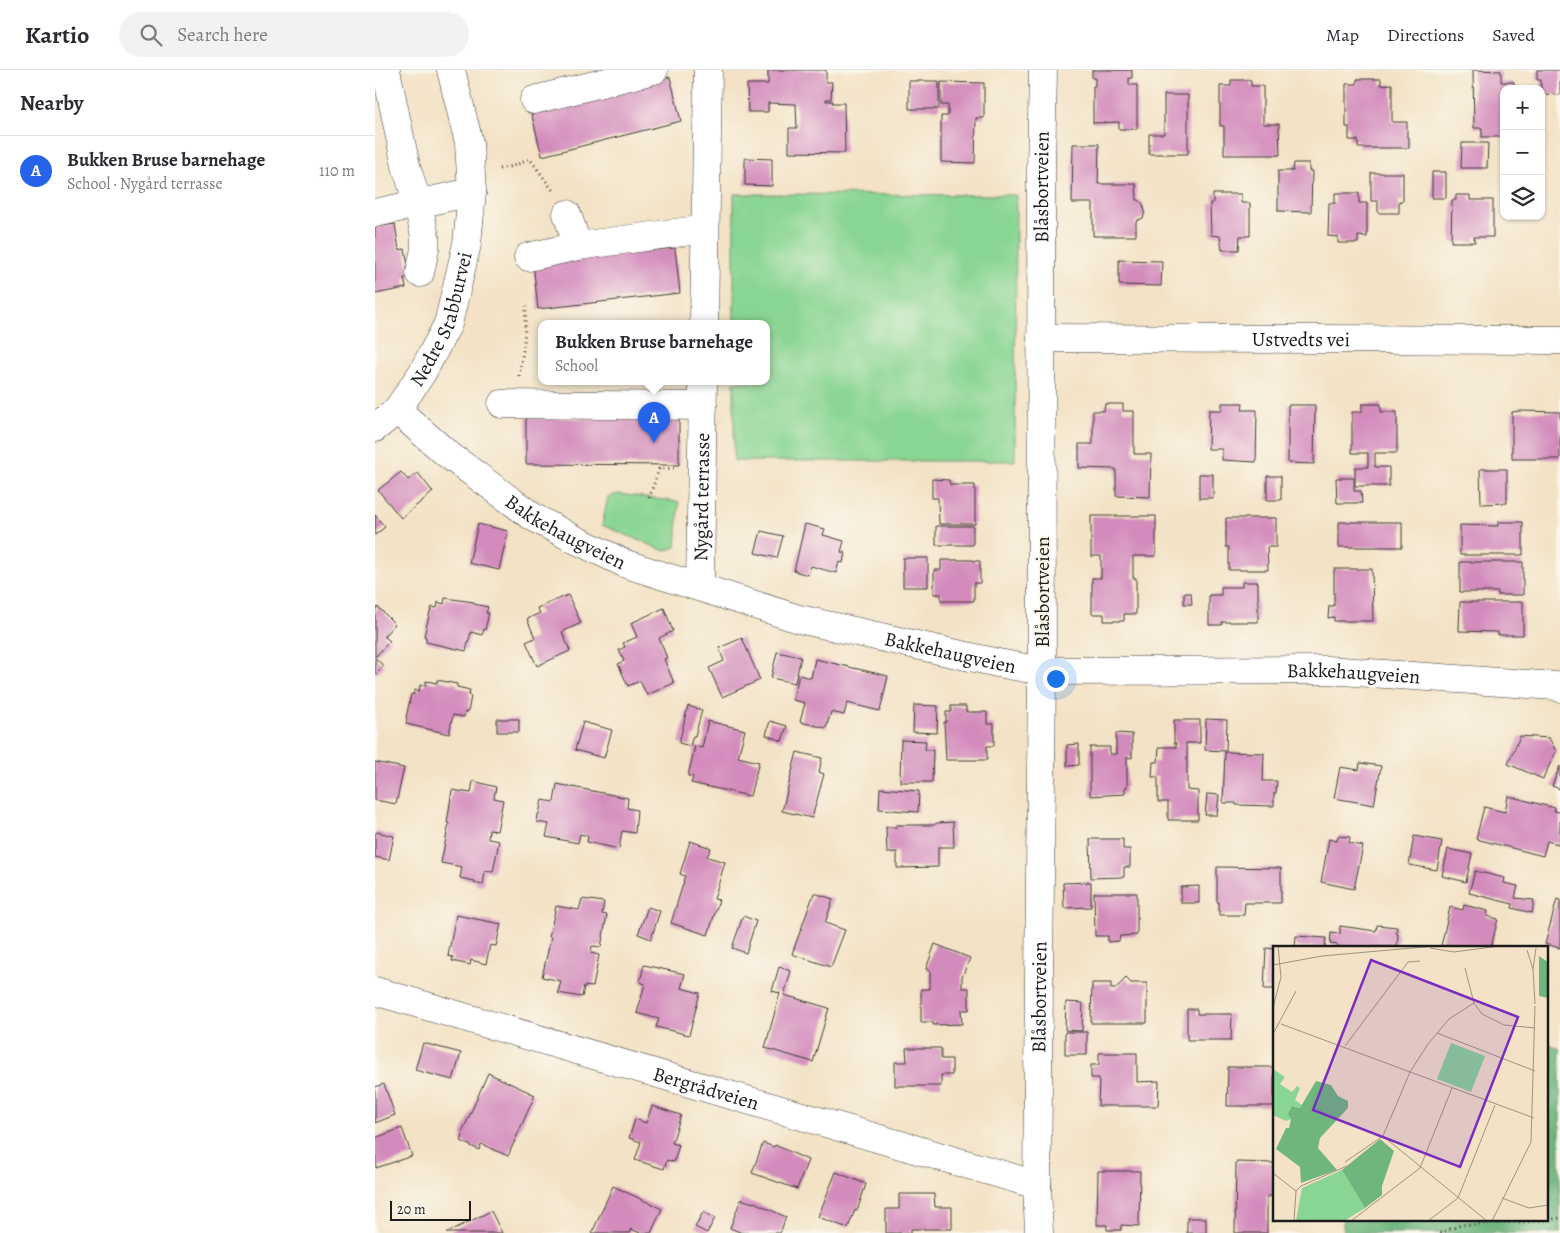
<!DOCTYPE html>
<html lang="en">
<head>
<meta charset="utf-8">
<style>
  :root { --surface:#fff; --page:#f2f2f3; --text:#2b2b33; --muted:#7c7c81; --line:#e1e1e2; --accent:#2563eb }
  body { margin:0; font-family:Alegreya,serif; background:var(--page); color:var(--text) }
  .controls { position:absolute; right:15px; top:15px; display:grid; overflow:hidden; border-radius:10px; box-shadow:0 1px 4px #0004 }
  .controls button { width:45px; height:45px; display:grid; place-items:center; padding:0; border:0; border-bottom:1px solid var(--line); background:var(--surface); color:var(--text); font:25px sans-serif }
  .scale { position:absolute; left:15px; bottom:12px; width:81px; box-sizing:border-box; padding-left:5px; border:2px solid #1c1c1c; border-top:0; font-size:14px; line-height:18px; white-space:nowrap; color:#1c1c1c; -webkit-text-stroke:4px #fbf7ec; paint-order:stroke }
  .you { position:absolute; left:680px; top:608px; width:18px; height:18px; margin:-12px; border:4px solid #fff; border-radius:50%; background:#1a73e8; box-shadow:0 0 0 8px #1a73e833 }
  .badge { display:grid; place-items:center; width:32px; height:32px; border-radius:50%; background:var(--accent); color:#fff; font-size:16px; font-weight:700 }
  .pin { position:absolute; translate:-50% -41px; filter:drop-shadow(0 1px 2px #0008) }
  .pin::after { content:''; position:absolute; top:26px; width:18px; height:15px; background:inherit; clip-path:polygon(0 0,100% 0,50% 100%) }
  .popup { position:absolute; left:163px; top:250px; width:232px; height:65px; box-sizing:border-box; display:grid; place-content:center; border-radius:10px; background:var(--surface); filter:drop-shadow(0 1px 4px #0005); font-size:16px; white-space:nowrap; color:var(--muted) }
  .popup b { font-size:19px; color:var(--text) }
  .popup::after { content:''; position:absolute; left:50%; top:100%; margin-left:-10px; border:10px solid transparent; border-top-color:var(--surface) }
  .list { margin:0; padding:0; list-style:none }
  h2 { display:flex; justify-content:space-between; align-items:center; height:65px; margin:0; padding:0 20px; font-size:21px }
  h2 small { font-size:16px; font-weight:400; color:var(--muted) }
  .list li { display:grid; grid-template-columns:32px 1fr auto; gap:15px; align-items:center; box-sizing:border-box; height:70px; padding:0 20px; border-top:1px solid var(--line) }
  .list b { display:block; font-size:19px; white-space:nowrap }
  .list p { margin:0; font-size:16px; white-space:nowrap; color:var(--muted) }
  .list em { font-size:16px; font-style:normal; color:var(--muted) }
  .icon { flex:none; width:28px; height:28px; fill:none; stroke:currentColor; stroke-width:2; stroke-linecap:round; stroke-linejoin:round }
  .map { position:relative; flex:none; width:1185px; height:1163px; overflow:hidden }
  header { display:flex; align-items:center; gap:30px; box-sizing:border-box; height:70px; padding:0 25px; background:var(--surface); border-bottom:1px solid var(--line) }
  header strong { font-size:24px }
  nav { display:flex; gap:28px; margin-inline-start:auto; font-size:18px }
  .search { width:350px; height:45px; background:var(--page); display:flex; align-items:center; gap:12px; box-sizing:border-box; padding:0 18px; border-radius:28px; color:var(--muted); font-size:19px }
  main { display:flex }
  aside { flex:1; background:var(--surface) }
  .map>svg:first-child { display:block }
</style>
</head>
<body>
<header>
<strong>Kartio</strong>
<div class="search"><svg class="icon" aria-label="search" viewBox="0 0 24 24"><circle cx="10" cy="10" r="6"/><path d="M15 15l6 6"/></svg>Search here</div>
<nav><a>Map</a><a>Directions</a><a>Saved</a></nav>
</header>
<main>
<aside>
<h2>Nearby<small></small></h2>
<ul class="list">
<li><span class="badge">A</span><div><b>Bukken Bruse barnehage</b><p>School · Nygård terrasse</p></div><em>110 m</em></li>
</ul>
</aside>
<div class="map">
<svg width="1185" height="1163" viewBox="0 0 1185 1163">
  <rect width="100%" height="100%" fill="#fbf7ec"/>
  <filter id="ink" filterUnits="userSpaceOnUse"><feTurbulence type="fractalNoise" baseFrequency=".02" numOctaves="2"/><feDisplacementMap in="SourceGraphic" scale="10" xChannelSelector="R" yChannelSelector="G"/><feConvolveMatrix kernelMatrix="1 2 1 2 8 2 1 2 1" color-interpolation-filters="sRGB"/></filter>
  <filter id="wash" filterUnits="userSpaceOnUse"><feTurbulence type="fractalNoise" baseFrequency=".0096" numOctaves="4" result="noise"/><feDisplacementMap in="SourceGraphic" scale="20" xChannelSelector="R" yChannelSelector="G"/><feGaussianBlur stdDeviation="1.12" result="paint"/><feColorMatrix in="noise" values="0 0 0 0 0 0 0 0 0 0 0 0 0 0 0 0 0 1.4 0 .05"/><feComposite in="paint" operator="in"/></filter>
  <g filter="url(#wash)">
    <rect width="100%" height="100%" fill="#f3e2c5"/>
    <path fill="#89d593" stroke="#527858" d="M359,124L641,125L640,391H359V312H392V254H359Z
      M244,424L304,432L301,477L290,481L227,455L233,427Z"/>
    <path fill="#6eb67d" stroke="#45694c" d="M1171,972L1185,979V1163H969L967,1149H1171Z"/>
    <g id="blocks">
      <path fill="#d38bbc" d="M393,0H451V12H457L456,29H451V31H458L457,33H469L470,83L414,82V58H422L421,34L393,33V42H373L372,14H393Z
        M717,0H757V8H754V15H762V59H744V52L718,53V16H720V8H717Z
        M1098,0L1126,1V12H1139V19H1129V67H1107V58H1099Z
        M1162,0H1185V25L1166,24V10H1162Z
        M295,7L306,51L167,86L156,42Z
        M982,9H1006V15L1017,14V52H1032V68H1034V78H983V70H974V57H971V14H982Z
        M856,10H876V16H888V54H904L905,85H849V56H845V16H856Z
        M534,11H564V39H534Z
        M566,12L609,13V48H601L600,93L566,92V46H573V35H566Z
        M789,25H813V84H774V64H789Z
        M1087,73H1113L1112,98H1086Z
        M698,74H724L723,114H761L762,130H764L768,134L770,142L768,148L761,151V166H718V133H697Z
        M370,88L397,89V116L370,115Z
        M919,93H934V101H937L936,142L903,141V101H918Z
        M1057,102H1071V128H1057Z
        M996,103H1028V131H1024V143H1003V131H996Z
        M960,123H984V133H992V167L983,166V173H963V167L953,166L954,133H960Z
        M838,124H866V133H875V166H865L864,180H847L845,166L836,165L835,133H838Z
        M1081,125H1095V130H1118V167H1099L1100,172H1076L1077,130H1081Z
        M20,154L24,180L30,179L35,207L29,208L31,218L0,224V157Z
        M300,178L305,223L163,239L158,193Z
        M744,190L787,191L786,216L744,215Z
        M847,333H868L867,340H882L881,392L847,390V379H833L834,340H847Z
        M730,334H748V341H759V384H776L775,427L741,426V399L704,398V374H718V341H729Z
        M987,334H1006V342H1022V383H1000V397H1014V416H980V397H993V383H977V342H987Z
        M913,335H940L939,394L913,393Z
        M1145,341L1185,342V389H1137V342Z
        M151,348L304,349V395L151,394Z
        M1105,399H1132V433L1106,434Z
        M26,402L33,410L43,403L58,422L26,448L3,420Z
        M824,404H838V428H824Z
        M892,406H906V430H892Z
        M961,408H979V421H986L987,433H962Z
        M557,409L574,410L575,415H600V454H564L563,428H557Z
        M0,445L10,457L0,465Z
        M716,446H781V486H758V508H761V544H749V551H729V544H717V508H726V486H716Z
        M851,448H901V477H892L893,500H854V477H851Z
        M964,452H1027V477H964Z
        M1123,452H1148V485H1085V455L1123,456Z
        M103,454L133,461L124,500L94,493Z
        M430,454L450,459L448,465L469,471L466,482L470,483L468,493L464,492L461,503L436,496L433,505L419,501Z
        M561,456H598V475H561Z
        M386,461L408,466L402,488L380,483Z
        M528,488H553V517H528Z
        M566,490H598L599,491H605V513H599V531H566V524H559V500H566Z
        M1085,492H1148V525H1123V522H1085Z
        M959,499H997L998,551H959V547L953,548L954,536H959Z
        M867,512H883V552H847V555H834V525H846V517H867Z
        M809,523H816L817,534H809Z
        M193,525L206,553L187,562L195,581L162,596L151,572L160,568L152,549L165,543L162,538Z
        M70,528L99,532V534L113,537L111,543H114L110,560L109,559L107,565L96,562L91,581L51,572V567L49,566L55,542L57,537L62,538L63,532L69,534Z
        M1085,532H1148V565H1123V562L1084,561Z
        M3,537L20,554L9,566L15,571L0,587V541Z
        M289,538L298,561L284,568L292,588L289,589L299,613L272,625L265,611L253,616L243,594L249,591L244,580L250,577L248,573L262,567L256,553Z
        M367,568L385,610L347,627L334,598L349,591L344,578Z
        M402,582L426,587L420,613L396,608Z
        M0,588L9,596L0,605Z
        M440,589L513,606L505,641L472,633L469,645L456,642L451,658L425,652L430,633L418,630L424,605L436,608Z
        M62,610L82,614V617L95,620L94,625L96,626L93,642H90L89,647L78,645L74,664L31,654L32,649L31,648L36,624L38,625L40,620L44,621L45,615L50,616L51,611L62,613Z
        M539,635L563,636L562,663L538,662Z
        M313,636L327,640L320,666H318L315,676L304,673Z
        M576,636H591V642H612V654H619V676H612V690H571L569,652H571V642H576Z
        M122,649H144V662H122Z
        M831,649L852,650L851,681L830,680Z
        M799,650H825V673H811V678H812V720L823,721V750H793V732H783V707H777L778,692H783L784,677H801V673H799Z
        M333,651L370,660L363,687L384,692L375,726L316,713L318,707L313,706L320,676L327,678Z
        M395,651L412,656L407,671L391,665Z
        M208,652L237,660L229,688L200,680Z
        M741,663L757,664V688L752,687V717H750V724L715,726V677H735V684H741Z
        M1145,666L1174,668L1181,681L1168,709L1133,694Z
        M526,670L551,671L550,680H558L557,712H525Z
        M704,674V695L692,696V675Z
        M422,682L447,688L444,702L449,704L437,748L407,741Z
        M850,682L889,683L888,711H902L901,723H899V736L861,735V733H848Z
        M0,692L29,698L21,734L0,730Z
        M985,693L1006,696L999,735L959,728L965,697L984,700Z
        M1185,696V719L1177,716Z
        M98,711L121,717L119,728L128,730L122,761L114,760L113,769L124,771L118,802L110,801L108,815L99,813L100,811L85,808L87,797L66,793L74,753H72L77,720L96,723Z
        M182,714L253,728L252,738L262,740L260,763L247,761L244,779L212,772L213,766L205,764L203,773L171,767L174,754L162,752L163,744H164L167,730L179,732Z
        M505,718L544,721L543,742L504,739Z
        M832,724L844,725L842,745H830Z
        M1133,726L1180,738L1179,741L1185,742V766L1183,774L1172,771L1168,786L1101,769L1109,737L1130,742Z
        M578,752L579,777H563V797L522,798V782L512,783L511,757H522L521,755H559L562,753Z
        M2,762L19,766L14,790L0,787V764Z
        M963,766L975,767L974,773L988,776L979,819L946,812L954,769L962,771Z
        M1039,766L1067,771L1062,800L1034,795Z
        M715,769H748V779H755V797H749V807L716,808Z
        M315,771L336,778L332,787L350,792L339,829L344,830L333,865L296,853L309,811H308L310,806L305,804Z
        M1073,779L1097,784L1091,812L1067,806Z
        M842,797L906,798V833H870L869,845H844V832H842Z
        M1100,801L1130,808L1129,813L1143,816L1140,828L1159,830L1157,843L1137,838L1138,834L1094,823Z
        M716,812V837L689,838L688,813Z
        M824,816V833H806V817Z
        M439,823L458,829L450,853L470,860L456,897L417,884Z
        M719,823H762V865L745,866L744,871L733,872V866H720Z
        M207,829L229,832L227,844L232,845L226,877L217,876L216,883L224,885L218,917L209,916L207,927L183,923L186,911L167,907L176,867H174L181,836L204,840Z
        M1182,829L1185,830V878L1170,874Z
        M1089,835L1113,841L1112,846L1123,849L1116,877L1066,876L1075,837L1088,840Z
        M273,837L285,841L276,869L263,864Z
        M81,845L126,854L121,876L115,875L111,894L96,890L95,895L77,891L78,887L73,886Z
        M368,846L381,851L371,883L357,878Z
        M1002,855L1022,857L1021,863L1023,864L1022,877H963V875L955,874L956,863L965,864V856L1001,861Z
        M921,866L951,868L950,877H920Z
        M560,874L595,888L587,907V918H594V940H586L587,954L558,955V952H546V919H555V901L551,899Z
        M891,878L899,879V919H889Z
        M269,895L310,904L306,918L325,923L314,965L281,957L284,949L262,943L270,914L265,912Z
        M404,897L416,901L409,925L454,938L438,992L390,978L405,923L397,921Z
        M751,908L756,913H772V953H716L717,913H736V919H740Z
        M691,932L708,933L707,961L690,960Z
        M812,939H822V944H857L856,970H812Z
        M690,962H712V985H690Z
        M48,973L86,983L78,1010L40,1000Z
        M531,978H566V989H577V1005H566V1016H520V992H532Z
        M724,983H762V1012L784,1011L783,1036H723L724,1008H716V995H724Z
        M853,997H899V1036H852Z
        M113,1003L160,1025L133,1086L106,1074L104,1080L86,1071L88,1066L86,1065Z
        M9,1014L20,1045L0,1053V1017Z
        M277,1036L306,1045L297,1073L304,1075L299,1092L292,1090L289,1099L260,1090L266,1072L254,1068L260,1049L271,1053Z
        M27,1058L37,1086L1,1098L0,1068Z
        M388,1073L399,1077L400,1075L433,1090L422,1119L377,1103Z
        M861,1092L899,1093V1126H892V1163H860Z
        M723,1101H765L764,1156L746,1155V1160H732V1155H722Z
        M461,1102L491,1114L482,1141L480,1140L473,1158L443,1147Z
        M238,1116L287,1139L276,1163H265L256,1159L254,1163H217Z
        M524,1124H559L560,1137H577V1159H536V1163H511V1139H524Z
        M366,1129L378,1133L379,1132L411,1147L405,1163H367L355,1158Z
        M116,1141L127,1163H71Z
        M328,1142L340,1148L332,1163L320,1157Z
        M812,1148H831V1163H812Z"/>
    </g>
  </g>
  <g filter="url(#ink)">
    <use href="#blocks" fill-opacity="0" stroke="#3c3a35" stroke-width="1"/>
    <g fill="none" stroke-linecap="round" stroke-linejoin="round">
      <g stroke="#3c3a35" stroke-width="29">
        <g id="minor">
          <path d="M11,0L31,96L43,134L50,167V179L45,203"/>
          <path d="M159,30L279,0"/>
          <path d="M0,143L97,122"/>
          <path d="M192,144L203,176"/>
          <path d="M153,187L203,176L330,159"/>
          <path d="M329,254L333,0"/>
          <path id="s1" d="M666,268L1185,270"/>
          <path d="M127,334L328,336"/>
          <path id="s2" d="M22,340L71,383L158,447L199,469L251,494L424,549L623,593L667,601L952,600L1181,616L1185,618"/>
          <path id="s3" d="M0,358L22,340L47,303L73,254L92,174L97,122L94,73L76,0"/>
          <path id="s4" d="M325,517L328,312"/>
          <path id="s5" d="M0,921L662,1115"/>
          <path id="s6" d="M664,1163L662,1115L667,601L666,100L668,0"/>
        </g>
      </g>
      <path stroke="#3c3a35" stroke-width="3" stroke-dasharray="1 4" stroke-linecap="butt" d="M124,99L141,95L155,89L179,122
        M144,306L149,275L151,236
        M274,428L284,399L299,398
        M1065,1163L1086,1155L1164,1151L1185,1148"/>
      <use href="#minor" stroke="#fff" stroke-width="28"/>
    </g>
  </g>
  <g text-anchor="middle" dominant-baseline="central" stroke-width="4" stroke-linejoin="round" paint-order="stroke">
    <g font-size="20" fill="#1c1c1c" stroke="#fbf7ec">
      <text stroke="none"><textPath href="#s6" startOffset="1046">Blåsbortveien</textPath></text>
      <text stroke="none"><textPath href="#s3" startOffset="131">Nedre Stabburvei</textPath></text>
      <text stroke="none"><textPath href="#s1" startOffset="260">Ustvedts vei</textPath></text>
      <text stroke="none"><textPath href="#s4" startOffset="90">Nygård terrasse</textPath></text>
      <text stroke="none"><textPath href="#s2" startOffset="209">Bakkehaugveien</textPath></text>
      <text transform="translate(667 522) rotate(-90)">Blåsbortveien</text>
      <text stroke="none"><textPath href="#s2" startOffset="614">Bakkehaugveien</textPath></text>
      <text stroke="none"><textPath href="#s2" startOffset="1019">Bakkehaugveien</textPath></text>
      <text stroke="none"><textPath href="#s6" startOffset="236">Blåsbortveien</textPath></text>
      <text stroke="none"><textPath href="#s5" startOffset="345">Bergrådveien</textPath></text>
    </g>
  </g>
  <g transform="translate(898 876)">
    <rect width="275" height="275" fill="#f3e2c5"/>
    <path d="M178,97L212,110L198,146L164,133ZM0,123L12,131L7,138L19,146L24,140L27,142L22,154L29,159L27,162L21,160L18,173L13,175L0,169ZM69,224L92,262L71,275H23L29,242Z" fill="#89d593"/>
    <path d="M266,10L275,16V52L266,50ZM43,135L58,139L65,150L75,155V162L47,192L45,202L64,224L28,237L27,221L3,203L13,182H16L18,173L15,168L19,160L27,162ZM107,193L121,205L109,240V249L92,262L69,224Z" fill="#6eb67d"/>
    <path fill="none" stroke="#9d9381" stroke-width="1" d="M157,2L181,6L226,0M254,4L260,23L262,58M0,19L49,10L162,0M192,22L201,57L209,68L231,79L262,82M260,23L263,2M0,62L8,31L5,0M8,78L261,172M164,87L262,125M0,88L23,45M72,100L135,16L147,15M110,190L214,275M72,216L110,190L137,126L155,98L176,73L201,57M0,227L23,245M229,252L256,262L275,259M21,275L23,245L28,240L74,220M78,275L147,222L179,142M155,275L185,252L222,159M219,275L258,196L262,60"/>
    <path fill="#7b2cbf" fill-opacity="0.15" stroke="#7b2cbf" stroke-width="2.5" d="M98,14L245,71L187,221L40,164Z"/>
    <rect width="275" height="275" fill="none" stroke="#1c1c1c" stroke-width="2.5"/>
  </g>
</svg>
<div class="controls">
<button>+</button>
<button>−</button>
<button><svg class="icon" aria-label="layers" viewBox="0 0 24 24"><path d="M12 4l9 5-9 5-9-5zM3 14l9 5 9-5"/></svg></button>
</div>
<div class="scale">20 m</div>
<div class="you"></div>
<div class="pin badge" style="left:279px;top:373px">A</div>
<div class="popup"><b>Bukken Bruse barnehage</b>School</div>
</div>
</main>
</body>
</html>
